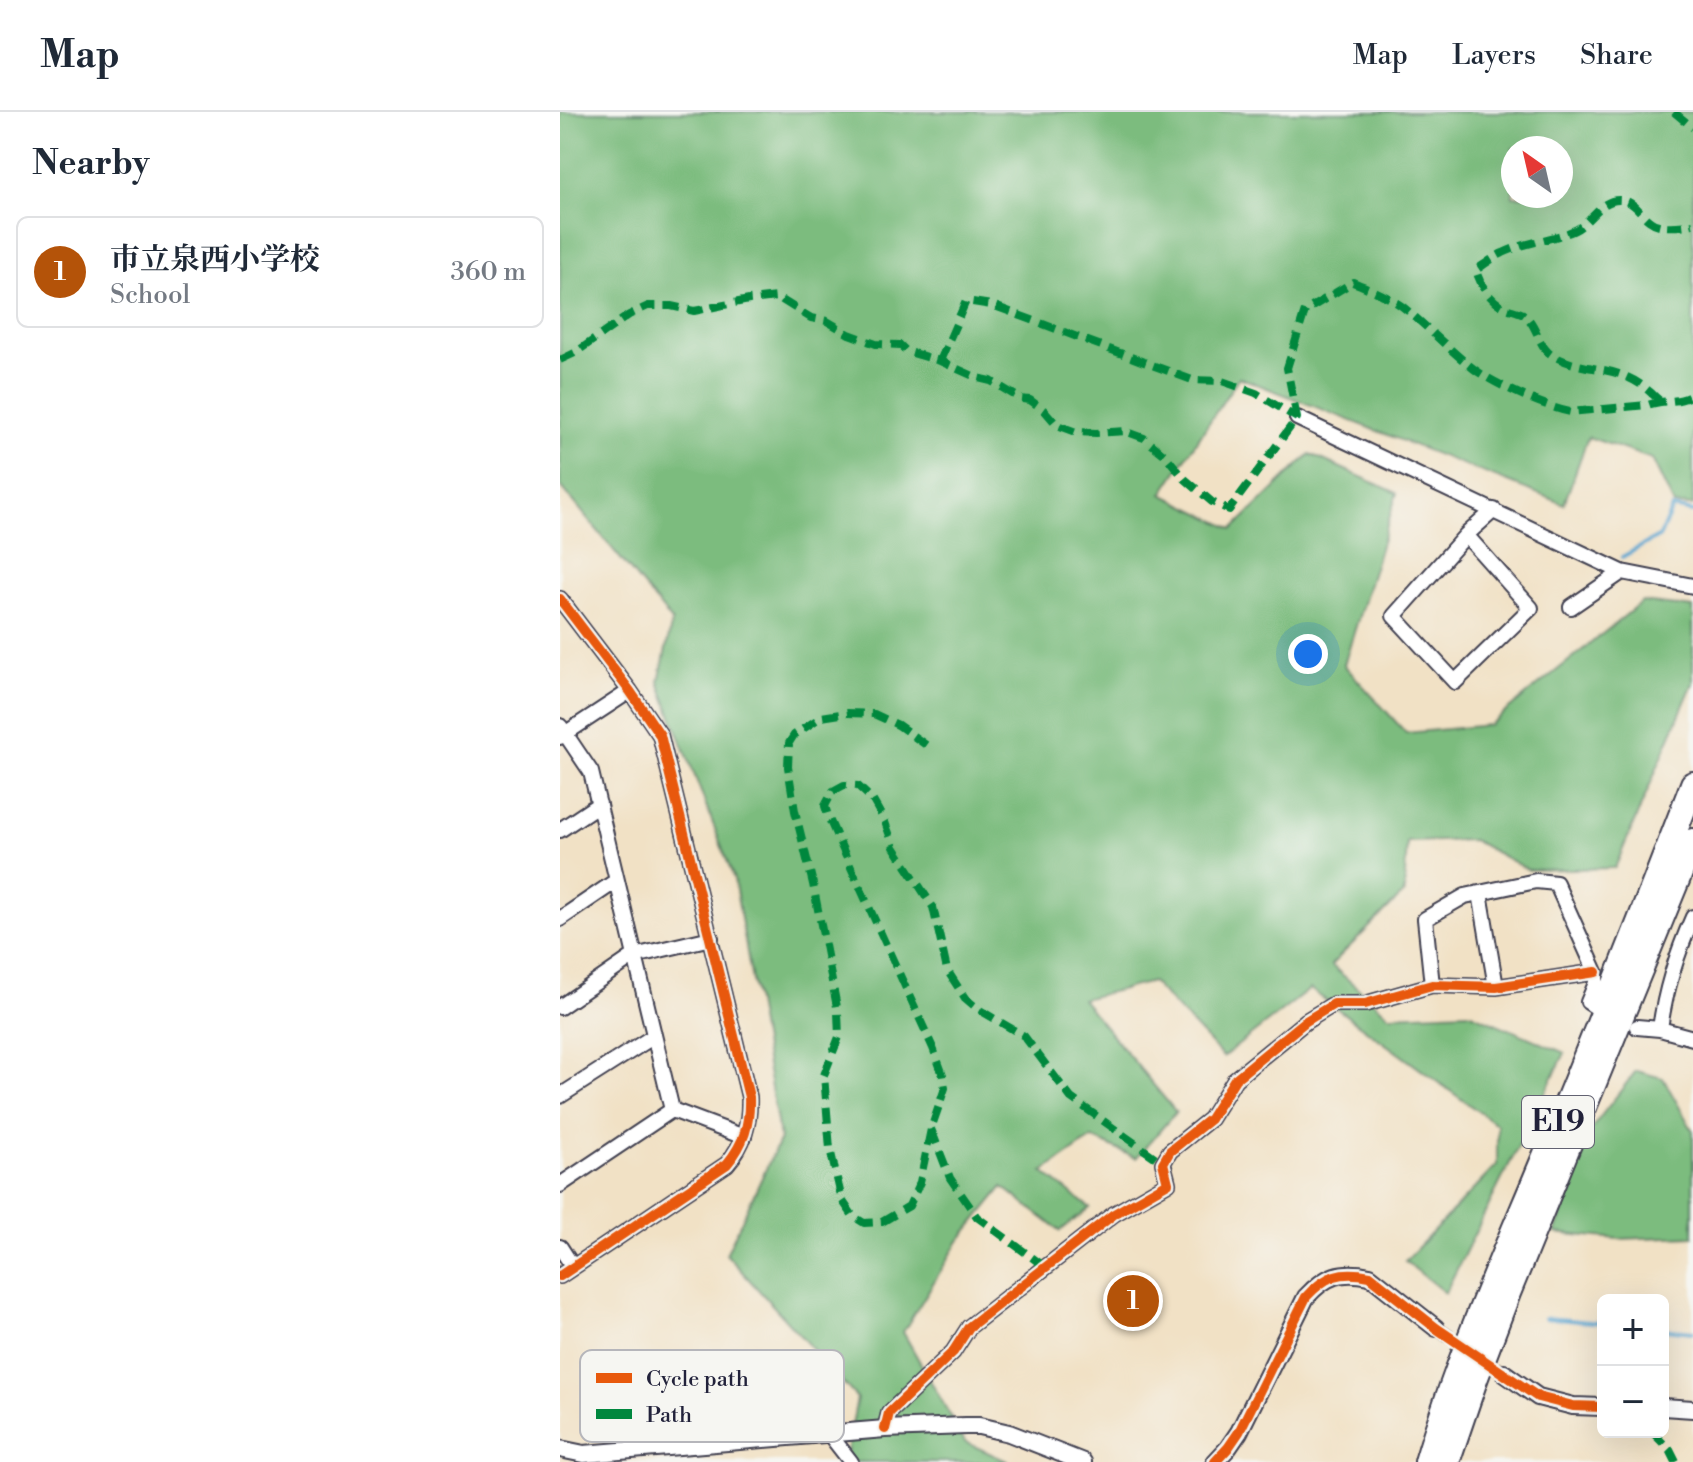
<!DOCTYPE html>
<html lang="en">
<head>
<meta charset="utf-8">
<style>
  :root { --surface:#fff; --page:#f6f6f7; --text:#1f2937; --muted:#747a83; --line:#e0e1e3; --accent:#b45309 }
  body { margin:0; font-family:"Libre Bodoni","Noto Serif JP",serif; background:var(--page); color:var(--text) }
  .controls { position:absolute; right:24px; bottom:24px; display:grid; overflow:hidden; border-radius:12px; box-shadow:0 8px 32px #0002 }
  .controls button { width:72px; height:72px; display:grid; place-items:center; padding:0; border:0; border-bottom:2px solid var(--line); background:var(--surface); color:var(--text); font:40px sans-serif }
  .compass { position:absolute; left:941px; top:24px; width:72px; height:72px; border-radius:50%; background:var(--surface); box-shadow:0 8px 32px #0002; rotate:326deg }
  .you { position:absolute; left:748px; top:542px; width:28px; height:28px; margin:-20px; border:6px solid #fff; border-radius:50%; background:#1a73e8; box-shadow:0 0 0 12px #1a73e833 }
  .badge { display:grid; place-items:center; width:52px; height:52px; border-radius:50%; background:var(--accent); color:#fff; font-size:26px; font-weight:700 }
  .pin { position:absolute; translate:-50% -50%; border:4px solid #fff; box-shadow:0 2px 8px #0006 }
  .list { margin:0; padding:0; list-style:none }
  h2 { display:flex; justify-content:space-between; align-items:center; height:104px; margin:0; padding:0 32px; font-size:34px }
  h2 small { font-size:26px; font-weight:400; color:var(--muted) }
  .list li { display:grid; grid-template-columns:52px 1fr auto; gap:24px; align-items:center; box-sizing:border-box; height:112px; margin:0 16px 16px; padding:0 16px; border:2px solid var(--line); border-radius:12px }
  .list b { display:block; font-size:30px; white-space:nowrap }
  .list p { margin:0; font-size:26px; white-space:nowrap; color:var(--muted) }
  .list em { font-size:26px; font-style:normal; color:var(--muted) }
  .map { position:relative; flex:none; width:1133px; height:1350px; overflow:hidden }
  header { display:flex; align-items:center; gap:48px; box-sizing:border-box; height:112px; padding:0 40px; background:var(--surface); border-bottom:2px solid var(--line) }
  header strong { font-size:38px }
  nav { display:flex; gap:44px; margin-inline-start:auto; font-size:28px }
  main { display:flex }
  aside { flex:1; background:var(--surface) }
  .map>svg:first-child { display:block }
</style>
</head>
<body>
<header>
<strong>Map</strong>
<nav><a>Map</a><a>Layers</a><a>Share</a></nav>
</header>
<main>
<aside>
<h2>Nearby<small></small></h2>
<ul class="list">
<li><span class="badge">1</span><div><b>市立泉西小学校</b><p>School</p></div><em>360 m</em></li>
</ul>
</aside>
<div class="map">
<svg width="1133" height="1350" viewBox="0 0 1133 1350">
  <rect width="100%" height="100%" fill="#f6f6f2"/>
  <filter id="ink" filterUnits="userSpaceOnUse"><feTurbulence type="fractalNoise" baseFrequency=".0125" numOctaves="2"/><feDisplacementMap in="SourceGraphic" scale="16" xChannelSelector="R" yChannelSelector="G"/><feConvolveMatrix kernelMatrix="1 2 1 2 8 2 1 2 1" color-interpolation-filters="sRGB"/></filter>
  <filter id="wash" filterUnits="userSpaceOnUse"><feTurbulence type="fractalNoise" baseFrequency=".006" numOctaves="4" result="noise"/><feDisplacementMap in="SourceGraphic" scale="32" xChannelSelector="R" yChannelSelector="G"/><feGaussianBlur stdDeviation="1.8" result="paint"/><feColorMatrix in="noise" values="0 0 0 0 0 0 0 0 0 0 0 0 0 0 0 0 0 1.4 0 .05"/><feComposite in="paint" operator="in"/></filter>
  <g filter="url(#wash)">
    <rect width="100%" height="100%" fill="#f1e1c5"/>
    <path fill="#7bbc7e" stroke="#4e6f5c" stroke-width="2" fill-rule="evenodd" d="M0,0H1133V394L1114,393L1092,347L1028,325L1004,392L679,265L602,382L673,417L750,342L837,381L784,553L846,621L929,613L1082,490L1133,496V571L1055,756L968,758L913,728L847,730L844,781L771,853L829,903L909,900L1005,941L885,1181L845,1149L937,1053V1013L750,877L663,945L592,870L522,887L616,1000L576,1046L532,1026L483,1060L530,1096L500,1119L443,1075L399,1129L343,1220L405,1330L449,1350H285L297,1286L166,1142L220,1027L174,767L99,570L112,509L0,373ZM953,36H1001V84H953Z
      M1076,959L1103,966L1133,1019V1124L1059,1127L995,1121L1031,1017Z"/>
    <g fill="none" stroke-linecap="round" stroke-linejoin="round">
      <path stroke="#54a2cd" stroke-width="4" d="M1062,445L1100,424L1112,396L1133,400
        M985,1206L1043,1211
        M1103,1217L1133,1220"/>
    </g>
  </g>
  <g filter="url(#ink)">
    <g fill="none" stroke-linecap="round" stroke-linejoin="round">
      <path stroke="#c8bba9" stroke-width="16" stroke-dasharray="16 8" stroke-linecap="butt" d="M876,1216L944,1261"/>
      <g stroke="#413f50" stroke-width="18">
        <path id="minor" d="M737,306L1062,460L1133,474
          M906,423L971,496L895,570L834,504L906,423L934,398
          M0,487L70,579L100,623L189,985C190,1012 184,1032 167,1052L0,1164
          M1011,495L1062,460
          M0,614L31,660L112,998
          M0,625L70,579
          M0,718L39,692
          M920,781L936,875
          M0,807L56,769
          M872,873L865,807L905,784L976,769L996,771L1036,860V871L1028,890L1037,896
          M0,895L74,844L151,826
          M1077,915L1100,917L1133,926
          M1100,917C1105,879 1117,841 1133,805
          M0,984L94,924
          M112,998L184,1025
          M0,1073L112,998
          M0,1135L13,1155
          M325,1317L329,1301L393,1240L409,1215L554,1102L608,1071L603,1051L610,1039L650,1007L675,967L746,909L774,892H805L872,873L936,875L1036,860
          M270,1323L291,1350"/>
      </g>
      <g stroke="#413f50" stroke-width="20">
        <path id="tertiary" d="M944,1261L978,1285L1013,1294L1043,1295
          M1103,1295L1133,1297
          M0,1337L24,1342L325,1317L406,1314H419L449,1321L523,1350
          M655,1350L668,1336L679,1320L746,1185C766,1163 781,1158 810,1164L876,1216"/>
      </g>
      <g stroke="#413f50" stroke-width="28">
        <path id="motorway" d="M867,1350C898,1245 943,1145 985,1044C1036,921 1085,797 1133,672
          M887,1350L916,1265L948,1181L1133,729"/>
      </g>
      <use href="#minor" stroke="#fff" stroke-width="14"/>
      <use href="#tertiary" stroke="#fff" stroke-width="16"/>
      <use href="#motorway" stroke="#fff" stroke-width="24"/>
      <path stroke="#00873e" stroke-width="8" stroke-dasharray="16 8" stroke-linecap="butt" d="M1114,0L1133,16
        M0,248L15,241L69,203L88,194H111L134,199L189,188L217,185L251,206L267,209L289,222L316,232L340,233L346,239L380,249L418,266L431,269L461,287L470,288L485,299L497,313L516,320L536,321L565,319L584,326L605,343L625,367L652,390L669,398L737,306L727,256L745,199L793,170C810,177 828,184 843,195C867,214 889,238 914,257C934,272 985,295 1010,300L1088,293C1104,287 1119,292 1133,282
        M380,249L406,189L432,193L632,268L662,269L696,281L737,306
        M1099,288C1090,280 1081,271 1069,266C1045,254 1017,258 992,243C977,234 978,212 963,202C958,199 951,198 946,196C931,190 920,173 916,158C925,152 934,145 943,141C965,130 992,128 1015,118C1031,110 1041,86 1061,88C1075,89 1080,102 1090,109C1100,117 1121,114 1133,112
        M366,633L338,613L314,602L287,601L261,605L234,623L229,631L228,655L235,699L253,772L278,900L279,925L264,963L270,1037L282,1088L293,1104L304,1111L322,1110L349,1094L360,1070L371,1017L385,976L383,963L373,936L269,707L265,694L273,679L284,673L298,674L312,687L325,710L334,735L373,795L387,858L405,886L418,897L464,924L511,986L603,1051
        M371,1017L390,1066L417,1105L485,1155
        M1092,1320L1110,1338L1116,1350"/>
      <g stroke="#f6f6f2" stroke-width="15">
        <path id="cycleway" d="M0,487L70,579L100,623L189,985C190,1012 184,1032 167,1052L0,1164
          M325,1317L329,1301L393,1240L409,1215L554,1102L608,1071L603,1051L610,1039L650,1007L675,967L746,909L774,892H805L872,873L936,875L1036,860
          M655,1350L668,1336L679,1320L746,1185C766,1163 781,1158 810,1164L876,1216L978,1285L1013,1294L1043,1295"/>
      </g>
      <use href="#cycleway" stroke="#e8590c" stroke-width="10"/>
    </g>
  </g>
  <g text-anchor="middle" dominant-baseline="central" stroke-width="7" stroke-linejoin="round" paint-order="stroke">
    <rect fill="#f6f6f2" stroke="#626272" stroke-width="2" x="962" y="984" width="72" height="52" rx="6"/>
    <g font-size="30" font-weight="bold" fill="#22223b">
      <text x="998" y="1010">E19</text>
    </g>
  </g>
  <rect x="20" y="1238" width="264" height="92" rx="12" fill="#f6f6f2" stroke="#b6b6bb" stroke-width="2"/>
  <rect x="36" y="1261" width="36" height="10" fill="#e8590c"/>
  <rect x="36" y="1297" width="36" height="10" fill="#00873e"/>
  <g font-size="22" fill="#22223b">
    <text x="86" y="1274">Cycle path</text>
    <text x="86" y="1310">Path</text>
  </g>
</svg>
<div class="controls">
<button>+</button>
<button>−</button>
</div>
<svg class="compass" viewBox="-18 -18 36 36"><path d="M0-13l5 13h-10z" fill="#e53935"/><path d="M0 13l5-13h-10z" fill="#747a83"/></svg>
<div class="you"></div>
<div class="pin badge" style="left:573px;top:1189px">1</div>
</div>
</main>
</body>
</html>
